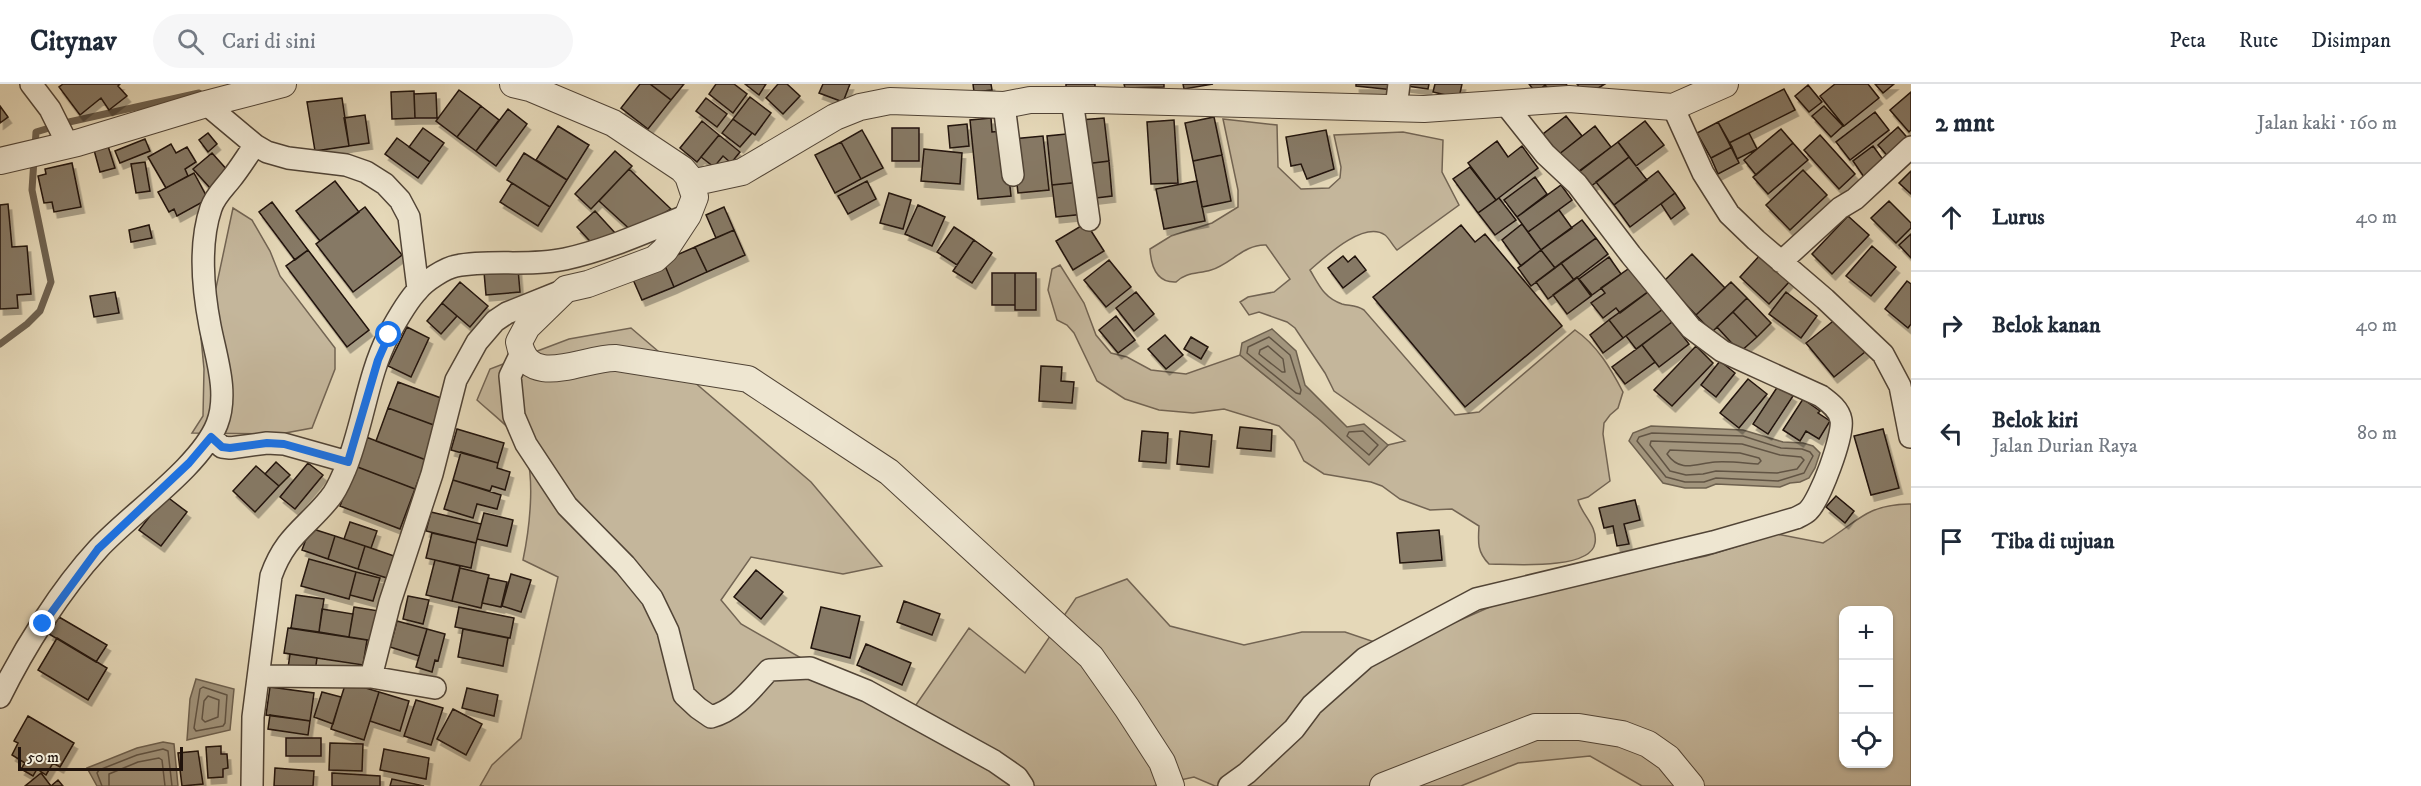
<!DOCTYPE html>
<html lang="id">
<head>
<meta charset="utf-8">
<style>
  :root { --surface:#fff; --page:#f6f6f7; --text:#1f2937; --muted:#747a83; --line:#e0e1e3 }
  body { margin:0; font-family:"IM FELL DW Pica",serif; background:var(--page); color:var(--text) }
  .controls { position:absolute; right:18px; bottom:18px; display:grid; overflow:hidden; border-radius:12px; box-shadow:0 2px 4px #0004 }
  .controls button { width:54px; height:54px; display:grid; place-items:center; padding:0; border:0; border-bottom:2px solid var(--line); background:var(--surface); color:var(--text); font:30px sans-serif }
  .scale { position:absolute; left:18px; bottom:15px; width:165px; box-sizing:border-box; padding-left:6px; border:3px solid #20120b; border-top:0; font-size:16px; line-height:21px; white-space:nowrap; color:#20120b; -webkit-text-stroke:4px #eee6d1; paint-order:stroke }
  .stop { position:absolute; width:18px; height:18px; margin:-14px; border:4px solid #1a73e8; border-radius:50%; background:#fff }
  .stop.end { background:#1a73e8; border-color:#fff; box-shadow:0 2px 6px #0008 }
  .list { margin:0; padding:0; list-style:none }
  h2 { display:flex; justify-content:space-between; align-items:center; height:78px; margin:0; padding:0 24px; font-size:26px }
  h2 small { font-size:20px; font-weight:400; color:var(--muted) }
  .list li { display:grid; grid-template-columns:39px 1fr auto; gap:18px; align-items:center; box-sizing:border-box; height:108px; padding:0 24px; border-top:2px solid var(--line) }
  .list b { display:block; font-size:22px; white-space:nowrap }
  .list p { margin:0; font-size:20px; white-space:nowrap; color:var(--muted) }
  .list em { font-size:20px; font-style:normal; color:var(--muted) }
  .icon { flex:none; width:33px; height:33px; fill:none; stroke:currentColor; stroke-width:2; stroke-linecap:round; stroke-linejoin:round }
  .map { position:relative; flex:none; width:1911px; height:702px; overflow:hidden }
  header { display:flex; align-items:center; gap:36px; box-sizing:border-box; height:84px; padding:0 30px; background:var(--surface); border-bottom:2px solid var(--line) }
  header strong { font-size:28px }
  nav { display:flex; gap:33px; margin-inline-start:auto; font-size:21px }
  .search { width:420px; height:54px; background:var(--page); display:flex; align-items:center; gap:15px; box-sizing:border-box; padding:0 21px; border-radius:33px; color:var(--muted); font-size:22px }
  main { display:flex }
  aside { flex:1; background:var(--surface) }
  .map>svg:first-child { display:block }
</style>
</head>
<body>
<header>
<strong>Citynav</strong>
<div class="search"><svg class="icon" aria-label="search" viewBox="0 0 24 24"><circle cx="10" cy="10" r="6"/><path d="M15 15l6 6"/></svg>Cari di sini</div>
<nav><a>Peta</a><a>Rute</a><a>Disimpan</a></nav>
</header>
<main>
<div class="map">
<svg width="1911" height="702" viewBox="0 0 1911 702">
  <defs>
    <filter id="shadow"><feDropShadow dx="3.5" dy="6" stdDeviation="0" flood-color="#0004"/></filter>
  </defs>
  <rect width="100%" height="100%" fill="#e5d8b8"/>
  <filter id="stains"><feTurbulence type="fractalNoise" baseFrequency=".00333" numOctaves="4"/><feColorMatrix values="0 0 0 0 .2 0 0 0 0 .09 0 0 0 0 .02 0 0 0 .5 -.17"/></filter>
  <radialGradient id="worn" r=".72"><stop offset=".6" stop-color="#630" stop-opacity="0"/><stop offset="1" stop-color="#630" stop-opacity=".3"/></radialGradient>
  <path fill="#c4b69b" stroke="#726453" stroke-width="1.5" fill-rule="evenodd" d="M1223,35L1277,41L1278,83L1301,105L1329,104L1340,94L1341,83L1334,51L1403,48L1443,56L1442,88L1459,121L1397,166C1393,162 1389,154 1385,151C1364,136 1325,173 1310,186C1319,201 1324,214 1342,220C1350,222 1356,221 1364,226L1455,331L1479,328L1575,246C1597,261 1611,285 1623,308L1618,324L1610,331L1604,339L1603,350L1610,397L1588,413L1578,416C1581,430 1598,442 1595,459C1591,487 1509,480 1489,480C1477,468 1478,458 1479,442L1452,425L1430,426L1400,415L1382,402L1371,398L1324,390L1304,377L1294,357L1279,342L1224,325L1193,329L1159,326L1125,315L1097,297L1074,249L1067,241L1057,236L1048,206L1052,185L1060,181L1084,219L1096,251L1111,269L1127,273L1151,286L1186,290L1240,271L1320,336L1369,380L1388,361L1405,357L1334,307L1325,289L1295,244L1287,238L1259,228L1249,231L1240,218L1248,213L1274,208L1290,195L1266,161C1244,160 1231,180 1211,186C1198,190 1186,188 1176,198C1156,199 1151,182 1150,165L1171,152L1212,139L1238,123V106Z
    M233,124L252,136L270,167L280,192L335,264V285L312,344L280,350L192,349L203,332L204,285L198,223L216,204Z
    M631,244L811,398L882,482L843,490L751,473L721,516L741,540L907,634L969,544L1025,589L1076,514L1127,495L1170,542L1244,561L1302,548H1345L1395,565L1492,522L1613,491L1706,472L1777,450L1823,459C1858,438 1865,421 1909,420H1911V702H1642L1590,672L1518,679L1461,702H1215L1194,693L1153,702H480L492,681L521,654L558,493L523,476C529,447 539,378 518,354C506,340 490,328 477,316L490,285L569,255ZM1844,526H1888V680H1844Z"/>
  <path fill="#a2957d" stroke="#6e614f" stroke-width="1.5" d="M1272,245L1296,267L1305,301L1347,343L1364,340L1388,361L1369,381L1320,336L1240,271L1242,259Z
    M1651,342L1743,346L1783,358L1803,359L1813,362L1820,369L1815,384L1809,394L1800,398L1790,399L1780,403L1716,400L1706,404H1685L1663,399L1629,357L1633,349Z
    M196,595L234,605L230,646L187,656L190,615Z
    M163,658L174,660L178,702H97L87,684L137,664Z"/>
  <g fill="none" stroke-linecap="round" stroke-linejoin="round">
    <path stroke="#615444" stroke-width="1.5" d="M1269,253L1290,271L1301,306L1300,310L1296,309L1247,269L1248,263Z
      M1268,262L1283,275L1285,288H1282L1259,270L1260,266Z
      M1363,347L1378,361L1369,371L1347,352L1349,348Z
      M1652,349L1743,352L1781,364L1802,365L1810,368L1813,372L1804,389L1778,397L1716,394L1704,398H1685L1666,393L1637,357L1639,353Z
      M1651,357L1742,360L1780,371L1801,373L1804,376L1797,385L1777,389L1716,387L1703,390L1686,391L1670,387L1650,361Z
      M1670,366L1740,369L1759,374L1761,377L1758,380C1744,379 1729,377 1715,378C1697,379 1681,390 1667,370Z
      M203,603L227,611L225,639L223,642L196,647L194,644L200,605Z
      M208,612L219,616L218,633L205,638L202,635L204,617Z
      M102,702L97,689L99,686L137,671L163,665L168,667L172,702
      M109,702V690L138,678L159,674L162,676L165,702"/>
    <path stroke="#6e614f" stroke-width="7" d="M35,64L36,48L69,38L199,9
      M0,260L27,240L40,227L51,198L32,106L34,75"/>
  </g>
  <path fill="#867965" stroke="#20120b" stroke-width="1.5" filter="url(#shadow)" d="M63,0H120L118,2L127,12L109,26L101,14L80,31L59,3Z
    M640,0H650L671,16L648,45L621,24Z
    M650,0H684L671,16Z
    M716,0H734L747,10L733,29L709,10Z
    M745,0H766L759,11Z
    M778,0H787L800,12L783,30L766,14Z
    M823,0H850L843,18L819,9Z
    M973,0H991L992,6L974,8Z
    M1066,0H1095V5L1066,6Z
    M1124,0H1164V3L1125,4Z
    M1183,0H1213L1184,5Z
    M1356,0H1395L1394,6L1356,2Z
    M1407,0H1429L1428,5L1407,2Z
    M1435,0H1462L1459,14L1433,8Z
    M1529,0H1566L1569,4L1557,14L1545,1L1536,9Z
    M1577,0H1605L1585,12Z
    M1835,0H1868L1879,14L1844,42L1820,12Z
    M1875,0H1894L1883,9Z
    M1808,1L1822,18L1809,28L1795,12Z
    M1784,5L1795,26L1729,59L1718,38Z
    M459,6L481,22L457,53L436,37Z
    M414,7L415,34L392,35L391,8Z
    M1911,8V46L1909,48L1890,26Z
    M436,9L437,34H415L414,10Z
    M750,13L771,29L755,51L733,35Z
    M342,14L349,62L315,67L307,18Z
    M706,14L727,30L717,43L696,27Z
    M0,22L8,33L0,39Z
    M481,22L499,36L476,67L457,53Z
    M1824,22L1843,42L1831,53L1812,32Z
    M508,25L527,40L496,82L476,67Z
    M1875,28L1889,46L1850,76L1836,58Z
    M365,31L369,59L349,62L344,34Z
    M1566,32L1582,52L1558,71L1543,50Z
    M1214,33L1222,71L1193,77L1185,39Z
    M991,34L992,48L1004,47L1011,112L978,115L970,36Z
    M1104,34L1109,77L1085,80L1080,36Z
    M733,35L752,49L740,63L722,49Z
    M1174,36L1178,99L1151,100L1147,38Z
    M702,37L719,51L697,78L680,64Z
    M1645,37L1664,61L1636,82L1618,58Z
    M1718,38L1732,63L1711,74L1697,49Z
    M967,40L969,62L950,64L948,42Z
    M558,42L589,61L567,96L536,76Z
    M1595,42L1611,63L1575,91L1558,71Z
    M1898,43L1911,58L1891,76L1878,61Z
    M423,44L444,59L430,78L409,63Z
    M892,44H919V77H892Z
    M1781,45L1793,59L1756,91L1744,76Z
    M862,46L883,84L861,95L841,58Z
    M1326,46L1334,85L1307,95L1301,80L1291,82L1286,53Z
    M208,49L217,60L208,68L199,56Z
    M1076,49L1081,98L1052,101L1047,52Z
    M1749,49L1757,65L1737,75L1729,59Z
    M719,51L740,68L731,79L723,72L714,83L701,73Z
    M1820,51L1855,90L1839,105L1804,66Z
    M1043,52L1049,106L1018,109L1012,55Z
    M397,54L430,78L418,94L385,70Z
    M145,55L150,67L120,79L115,67Z
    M1497,57L1508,73L1522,62L1538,84L1496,116L1468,79Z
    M841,58L861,95L835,109L815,71Z
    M1618,58L1629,73L1590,103L1578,88Z
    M1793,59L1808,76L1768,110L1753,93Z
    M171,60L176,69L187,63L196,78L185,85L188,92L166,104L148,73Z
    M108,62L115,84L100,88L94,66Z
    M1873,62L1887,81L1866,96L1853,77Z
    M1732,63L1739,79L1718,90L1711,74Z
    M924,65L962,69L960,100L921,97Z
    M615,67L632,82L591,125L575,110Z
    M212,69L229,88L210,104L193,85Z
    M524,69L567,96L550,123L507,96Z
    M1222,71L1231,117L1202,123L1193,77Z
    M1629,73L1647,96L1614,121L1596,98Z
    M1109,77L1112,112L1088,115L1085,80Z
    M145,78L150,107L136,109L131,80Z
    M72,79L81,123L54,128L52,118L44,119L38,92L46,90L45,85Z
    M1470,83L1496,116L1478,129L1453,95Z
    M629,85L671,125L642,143L635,150L599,117Z
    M1803,86L1827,111L1790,146L1766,121Z
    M1658,87L1675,109L1630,143L1614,121Z
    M1911,87V110L1899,99Z
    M194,89L208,115L177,132L174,125L169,128L158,108Z
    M1535,93L1547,110L1517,133L1504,116Z
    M335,97L359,128L320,157L296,127Z
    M867,97L876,115L848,130L838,112Z
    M1197,97L1205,137L1164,145L1156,105Z
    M1081,98L1085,130L1056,133L1052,101Z
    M512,99L550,123L538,142L500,118Z
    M1561,101L1572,116L1528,148L1517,133Z
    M889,109L911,116L903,145L880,139Z
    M1675,109L1685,124L1671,135L1661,120Z
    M1499,114L1516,136L1495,151L1478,129Z
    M1889,117L1911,139V144L1896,159L1871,134Z
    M272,118L308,166L295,176L259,128Z
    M8,120L12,163L27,162L31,210L17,211L18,224L0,225V121Z
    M918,121L945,133L932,162L905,150Z
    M365,123L402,171L353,208L316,160Z
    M724,123L734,146L716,154L706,131Z
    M1559,126L1572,144L1541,166L1528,148Z
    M595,127L616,150L598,166L577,143Z
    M1848,132L1869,151L1832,190L1812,170Z
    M1582,136L1596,154L1555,184L1541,166Z
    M1086,139L1104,167L1073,186L1056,157Z
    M1522,140L1541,166L1521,182L1502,156Z
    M149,141L152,154L131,158L129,146Z
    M1461,141L1475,158L1485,150L1562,242L1465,323L1373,213Z
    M954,143L974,156L957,181L937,168Z
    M734,146L745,171L707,188L695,163Z
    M1911,150V174L1899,161Z
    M1596,154L1608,170L1574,196L1561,179Z
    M974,156L992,169L972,199L953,187Z
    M1872,162L1896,183L1871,212L1846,192Z
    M695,163L707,188L674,203L663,177Z
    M308,166L369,246L347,263L286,182Z
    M1541,166L1555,184L1531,202L1518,184Z
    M1692,170L1725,204L1696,231L1664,197Z
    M1761,170L1790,197L1769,220L1740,193Z
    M1343,172L1348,178L1355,172L1366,186L1343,204L1328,184Z
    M1609,173L1621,190L1592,211L1579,195Z
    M1109,176L1131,203L1106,223L1084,196Z
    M663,177L674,203L642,216L631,191Z
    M1561,179L1574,196L1548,215L1536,198Z
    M1631,183L1649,207L1620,229L1616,224L1603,234L1591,219L1605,209L1601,204Z
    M518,185L520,208L486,211L484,188Z
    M992,189H1015V221H992Z
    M1015,189H1036V226H1015Z
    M1577,193L1591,212L1567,230L1553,211Z
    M1907,197L1911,200V240L1908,244L1885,225Z
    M460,198L488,222L470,243L442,219Z
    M1731,198L1747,214L1712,248L1696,231Z
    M1649,207L1663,225L1623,254L1609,236Z
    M115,208L119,229L94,233L90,212Z
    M1136,208L1154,230L1134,247L1116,224Z
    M1786,208L1817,232L1801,254L1769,230Z
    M1747,214L1771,239L1757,253L1733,228Z
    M442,219L457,232L441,250L427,237Z
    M1663,225L1672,238L1636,265L1626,252Z
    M1733,228L1757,253L1740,268L1717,243Z
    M1116,232L1135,256L1118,269L1099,246Z
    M1837,234L1865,268L1834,293L1806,259Z
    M1609,236L1623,254L1603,269L1590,251Z
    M1672,238L1689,260L1659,283L1642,261Z
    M407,243L429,254L411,293L388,282Z
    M1165,251L1183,271L1166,285L1148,265Z
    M1191,253L1208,263L1201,275L1184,265Z
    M1642,261L1655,278L1625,300L1612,283Z
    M1696,262L1713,279L1672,322L1654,306Z
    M1720,277L1735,289L1716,313L1701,301Z
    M1041,282L1062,283L1061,297L1074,298L1072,319L1039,317Z
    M1748,295L1767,310L1739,344L1720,329Z
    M398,298L449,317L439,343L388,324Z
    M1778,302L1793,312L1768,350L1753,340Z
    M1803,315L1820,327L1818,329L1830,337L1819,355L1806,347L1800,357L1783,346Z
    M388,324L439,343L426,376L376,357Z
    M1240,343L1272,346L1271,367L1237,364Z
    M457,345L504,359L498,379L451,366Z
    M1883,345L1899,404L1871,411L1854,352Z
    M1142,347L1168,349L1166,379L1139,377Z
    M1180,347L1212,351L1209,383L1177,380Z
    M366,353L426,376L415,405L355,382Z
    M461,368L498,379L497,384L510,388L505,406L492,402L490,407L453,396Z
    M276,378L290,391L279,402L265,390Z
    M308,379L323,391L295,425L280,413Z
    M256,382L279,402L255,428L233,407Z
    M355,382L415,405L400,445L340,422Z
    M453,396L501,411L497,425L477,420L473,434L444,425Z
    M166,412L187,428L161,462L139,446Z
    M1836,412L1854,427L1845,439L1826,423Z
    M1635,416L1640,436L1624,440L1629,460L1617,462L1613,442L1604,444L1599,424Z
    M431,428L481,440L476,459L426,447Z
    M484,429L513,436L507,462L477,455Z
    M350,438L377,447L371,464L344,455Z
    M310,444L335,452L328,475L302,466Z
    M1439,446L1442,476L1400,479L1397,449Z
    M432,449L476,459L471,484L426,474Z
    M335,452L365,462L358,485L328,475Z
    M365,462L394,472L387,494L358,485Z
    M309,475L356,488L349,515L301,502Z
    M435,476L460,482L452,517L426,511Z
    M460,484L489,491L481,524L452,517Z
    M756,486L783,508L761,535L734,513Z
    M356,488L380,494L373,517L350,511Z
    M511,490L531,496L521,528L502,522Z
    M488,494L507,498L501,523L482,519Z
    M296,511L324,515L319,548L291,544Z
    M408,512L429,516L423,540L403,535Z
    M904,517L940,530L932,551L897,538Z
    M354,523L379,527L374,557L349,553Z
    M459,523L514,534L510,554L455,543Z
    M821,523L860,532L850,574L811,564Z
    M322,525L353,530L349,553L319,548Z
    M59,533L107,561L96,578L49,550Z
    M397,537L427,545L419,572L390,563Z
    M288,544L367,556L363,581L284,569Z
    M427,545L445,550L438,577L435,576L432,588L416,583Z
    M463,545L508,554L503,582L458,573Z
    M57,554L107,584L88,616L38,586Z
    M866,560L911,579L902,601L857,581Z
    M290,570L317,574L315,588L288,584Z
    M346,598L379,608L364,656L331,645Z
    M270,603L314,609L310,637L266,631Z
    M467,604L498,611L494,632L462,624Z
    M322,608L341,613L333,640L314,633Z
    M379,608L409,617L400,647L370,637Z
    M416,616L443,624L431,661L404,652Z
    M453,625L482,640L466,671L437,655Z
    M270,631L310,637L308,651L268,645Z
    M28,632L74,659L60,683L53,679L46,691L37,685L33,692L21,685L25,679L12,671L18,659L14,657Z
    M286,654H321V672H286Z
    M330,659L363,660L362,687L329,686Z
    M221,662V670H227L228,684L223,685V693L208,694L206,663Z
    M384,665L429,674L426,695L380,686Z
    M198,667L203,700L182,702L178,669Z
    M275,684L314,687L313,702H274Z
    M41,689L51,702L58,696L63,702H25Z
    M332,689L380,692V702H332Z
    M392,695L424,702H390Z"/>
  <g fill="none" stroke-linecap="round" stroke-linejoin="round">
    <g stroke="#514436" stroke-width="24">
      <path id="minor" d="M31,0L50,25L68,61
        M1072,16L1089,136
        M206,20L255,61L267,68L288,74L346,81L366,88L385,100L400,116L409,133L418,205
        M1004,21L1013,91
        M1673,23L1703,89L1729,130L1756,156L1825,215L1883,270L1900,302L1910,353
        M1396,24L1399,0
        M1781,178L1840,124L1855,115L1911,63
        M521,269L510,292L514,332L526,360L567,422L625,481L652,514L668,547L684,611L698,624L711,633C737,626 752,604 769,586L810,584L867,607L994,677L1017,693L1023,702
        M211,353L222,363L230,364L267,359L284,360L348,378
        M259,592L371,593L435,604
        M371,593L390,518L432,390L456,296L477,258L495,237L507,229L557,209
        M0,613C24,564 61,505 98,465C130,430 200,383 217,340C229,309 216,273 210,242C203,206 199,159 211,124C215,112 224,104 231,95C240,84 247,72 255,61
        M252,702L253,633L271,492C285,452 306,444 330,414C337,406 341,395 345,386C363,343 367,293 388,252C395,239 408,216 418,206C425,197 445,184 456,182C492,175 528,183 565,175C607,166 648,147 688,131
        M1229,702L1247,689L1294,645L1312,621L1365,574L1476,515L1713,458L1796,434C1800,432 1805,430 1808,427C1820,416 1844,351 1841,336C1839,325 1829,318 1821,312L1722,267L1691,244L1631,171L1577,100L1545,70L1506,21"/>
    </g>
    <g stroke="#514436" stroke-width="28">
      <path id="tertiary" d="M513,0L530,4L613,39L682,85L688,92L695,113L688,131L665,166L655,175L588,200L566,205L527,243L519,258C528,307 584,273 616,274L748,295L889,388L1091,573L1127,624L1162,678L1171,702
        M0,77L77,59L206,20L283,0
        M691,99L742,88L835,33L860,23L890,17L1004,21L1030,16H1093L1424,25L1569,15L1673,23L1725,0
        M1383,702L1535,643H1579L1622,650L1648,660L1668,674L1691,702"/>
    </g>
    <use href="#minor" stroke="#eee6d1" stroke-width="21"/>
    <use href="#tertiary" stroke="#eee6d1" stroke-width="26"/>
  </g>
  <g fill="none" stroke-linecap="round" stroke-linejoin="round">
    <path stroke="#1a73e8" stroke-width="8" d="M43,540L98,465L189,379L211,353L222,363L230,364L267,359L284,360L348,378L378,276L389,251"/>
  </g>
  <rect width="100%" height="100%" filter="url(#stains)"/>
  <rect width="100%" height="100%" fill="url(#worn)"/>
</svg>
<div class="controls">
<button>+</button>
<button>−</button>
<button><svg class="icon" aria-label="locate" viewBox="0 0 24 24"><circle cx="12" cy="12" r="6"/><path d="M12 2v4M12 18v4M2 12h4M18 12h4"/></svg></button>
</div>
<div class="scale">50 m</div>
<div class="stop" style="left:389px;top:251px"></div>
<div class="stop end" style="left:43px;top:540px"></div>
</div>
<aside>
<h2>2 mnt<small>Jalan kaki · 160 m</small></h2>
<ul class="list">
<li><svg class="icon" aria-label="ahead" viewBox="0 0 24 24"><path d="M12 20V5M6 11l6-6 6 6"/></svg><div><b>Lurus</b></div><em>40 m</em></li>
<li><svg class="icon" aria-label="right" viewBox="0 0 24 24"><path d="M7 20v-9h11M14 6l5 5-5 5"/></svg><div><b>Belok kanan</b></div><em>40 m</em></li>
<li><svg class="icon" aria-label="left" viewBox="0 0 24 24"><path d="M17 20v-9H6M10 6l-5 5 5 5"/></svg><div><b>Belok kiri</b><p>Jalan Durian Raya</p></div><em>80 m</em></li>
<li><svg class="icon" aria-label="arrive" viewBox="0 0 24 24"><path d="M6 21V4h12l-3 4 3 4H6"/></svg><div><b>Tiba di tujuan</b></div></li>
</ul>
</aside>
</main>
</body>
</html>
